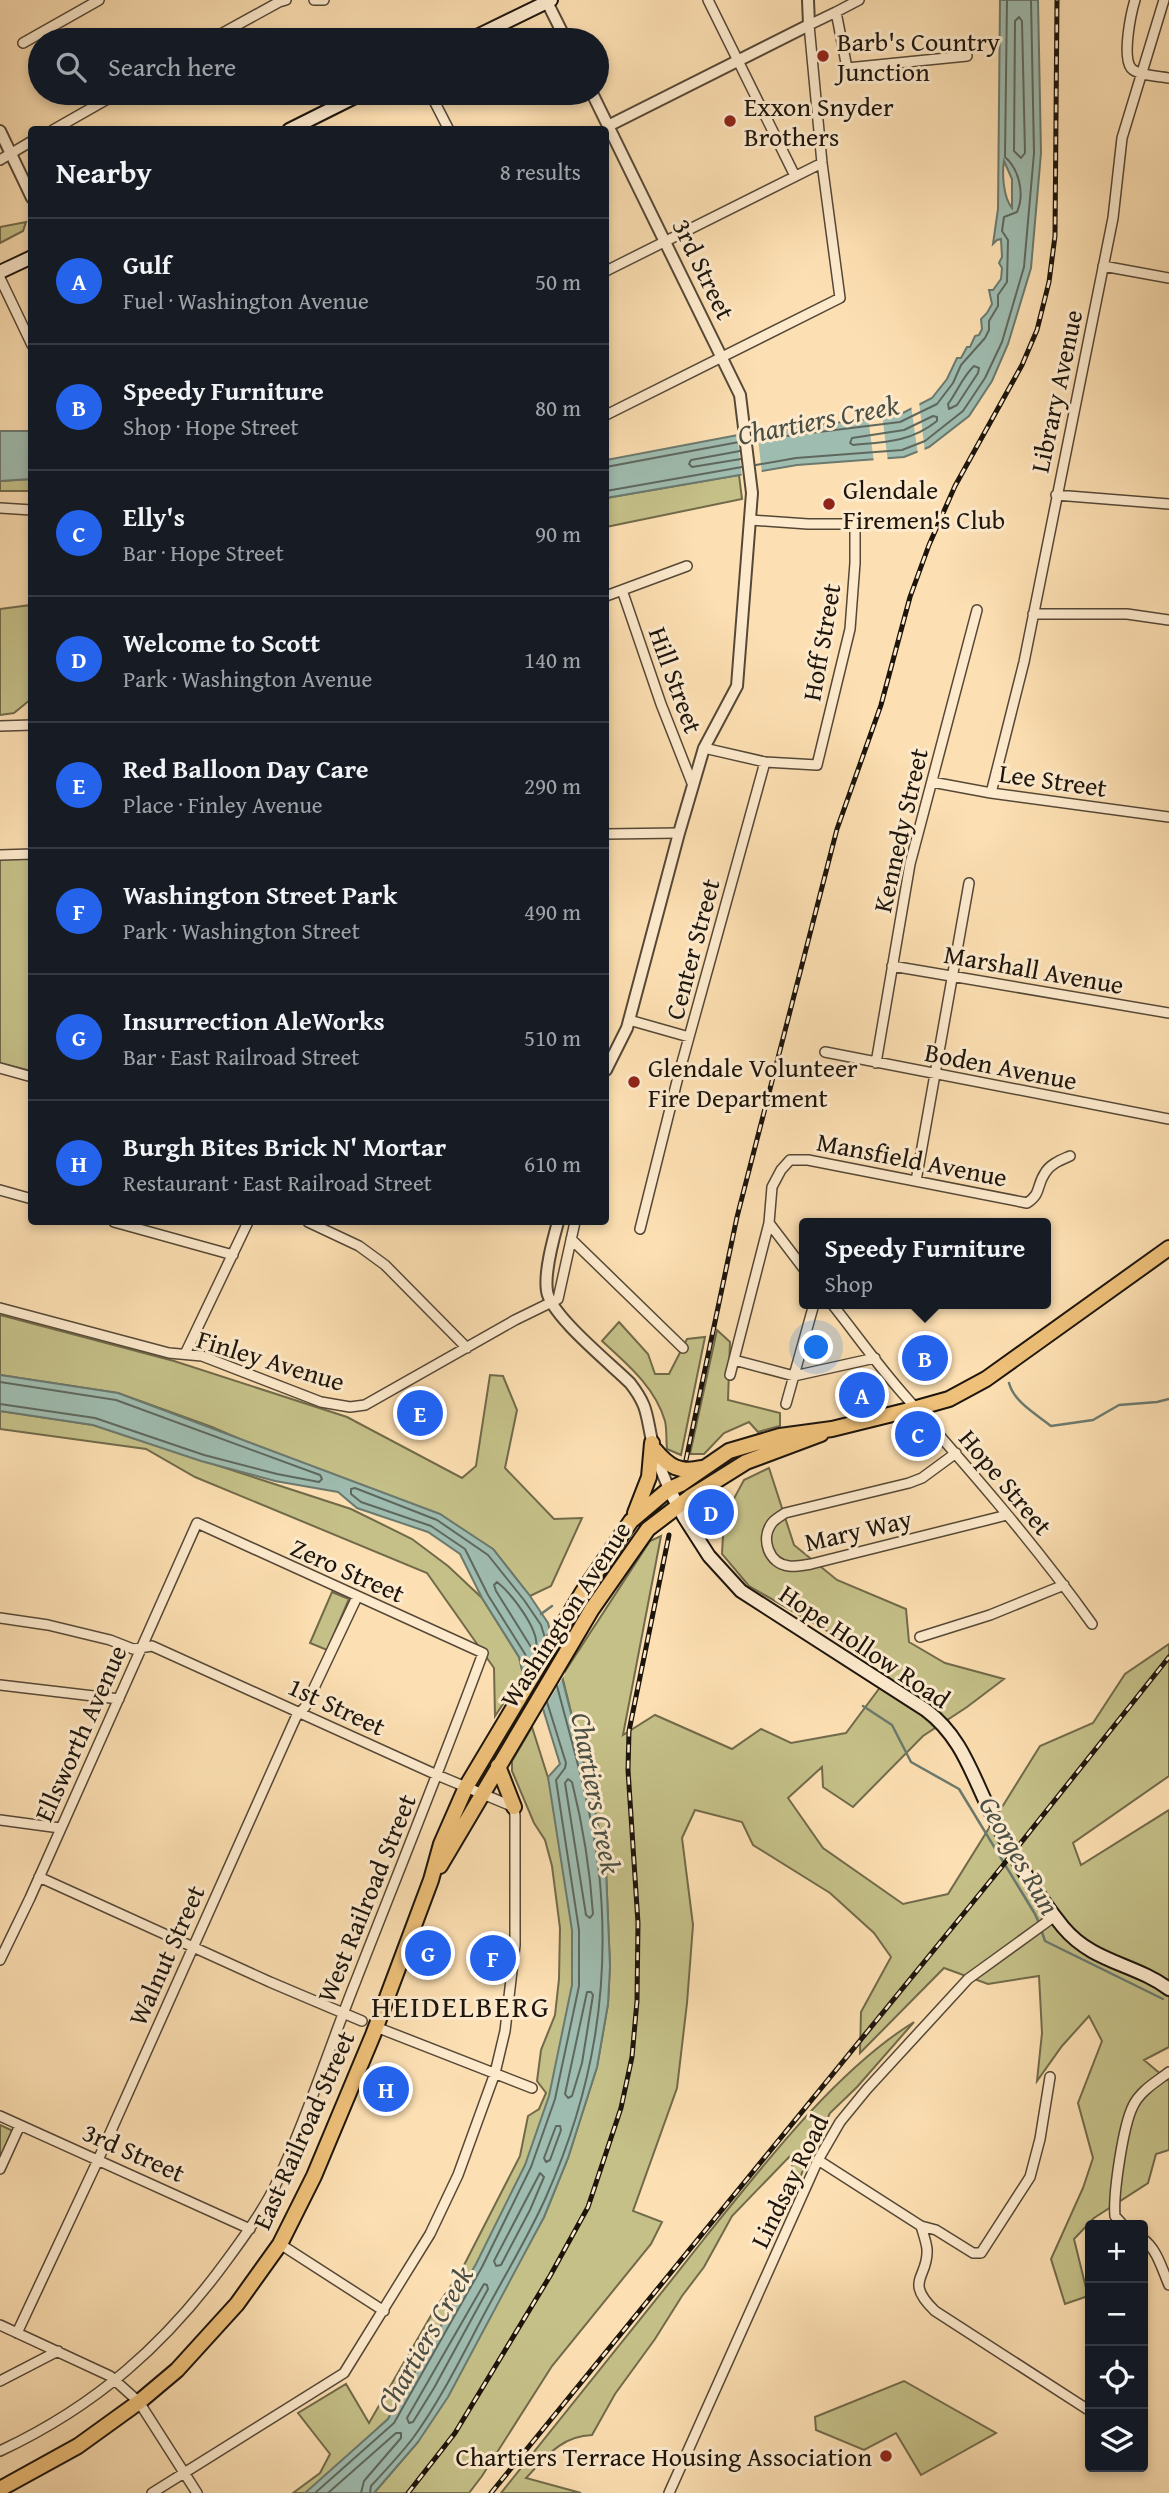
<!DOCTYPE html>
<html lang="en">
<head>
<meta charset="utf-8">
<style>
  :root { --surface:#171b24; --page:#242831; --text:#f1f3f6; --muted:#9ea1a6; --line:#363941; --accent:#2563eb }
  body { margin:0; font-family:"Gentium Book Plus",serif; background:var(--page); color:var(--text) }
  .controls { position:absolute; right:21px; bottom:21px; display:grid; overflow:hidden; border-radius:7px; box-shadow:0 4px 10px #0003 }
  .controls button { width:63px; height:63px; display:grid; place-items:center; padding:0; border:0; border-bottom:2px solid var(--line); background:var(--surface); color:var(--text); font:35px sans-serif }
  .you { position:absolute; left:817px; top:1348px; width:24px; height:24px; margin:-18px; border:5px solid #fff; border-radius:50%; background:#1a73e8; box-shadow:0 0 0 10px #1a73e833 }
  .badge { display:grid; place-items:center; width:46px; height:46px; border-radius:50%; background:var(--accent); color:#fff; font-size:23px; font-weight:700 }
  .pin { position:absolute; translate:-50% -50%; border:4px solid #fff; box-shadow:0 2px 7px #0006 }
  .popup { position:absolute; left:799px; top:1218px; width:252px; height:91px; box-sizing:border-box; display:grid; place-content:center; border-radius:7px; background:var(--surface); filter:drop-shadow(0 2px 5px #0005); font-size:23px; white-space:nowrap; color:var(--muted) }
  .popup b { font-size:26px; color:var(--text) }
  .popup::after { content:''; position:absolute; left:50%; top:100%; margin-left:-14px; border:14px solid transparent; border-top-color:var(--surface) }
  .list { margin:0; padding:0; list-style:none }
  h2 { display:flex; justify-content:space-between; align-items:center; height:91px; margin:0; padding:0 28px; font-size:30px }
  h2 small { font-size:23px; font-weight:400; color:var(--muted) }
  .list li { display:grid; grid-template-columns:46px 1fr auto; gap:21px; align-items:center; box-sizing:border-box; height:126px; padding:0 28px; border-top:2px solid var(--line) }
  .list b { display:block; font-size:26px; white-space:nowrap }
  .list p { margin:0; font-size:23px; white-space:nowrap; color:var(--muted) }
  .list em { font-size:23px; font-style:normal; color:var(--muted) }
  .icon { flex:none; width:38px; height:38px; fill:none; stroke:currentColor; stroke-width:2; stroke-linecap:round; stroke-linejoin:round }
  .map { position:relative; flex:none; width:1169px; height:2493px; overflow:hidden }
  .search { position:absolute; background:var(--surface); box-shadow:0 4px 10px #0003; left:28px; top:28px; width:581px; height:77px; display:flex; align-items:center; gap:18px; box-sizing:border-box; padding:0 24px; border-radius:38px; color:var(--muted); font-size:26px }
  .panel { position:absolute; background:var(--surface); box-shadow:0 4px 10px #0003; left:28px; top:126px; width:581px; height:1099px; border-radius:7px }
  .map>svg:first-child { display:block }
</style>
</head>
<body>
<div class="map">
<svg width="1169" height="2493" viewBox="0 0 1169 2493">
  <rect width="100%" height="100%" fill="#fcdfb2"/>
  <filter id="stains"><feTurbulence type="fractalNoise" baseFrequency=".00286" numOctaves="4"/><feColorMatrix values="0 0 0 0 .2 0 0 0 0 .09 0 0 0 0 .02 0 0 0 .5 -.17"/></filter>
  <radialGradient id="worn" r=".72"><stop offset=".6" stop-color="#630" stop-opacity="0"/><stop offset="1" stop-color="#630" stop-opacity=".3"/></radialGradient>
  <path fill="#c5c088" stroke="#716a4a" stroke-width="2" d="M26,222L23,231L0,243V227Z
    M739,475L742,499L606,527V498Z
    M31,479V491H0V481Z
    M31,605V699L14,713L0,715V609Z
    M31,857V1071L0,1063V858Z
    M0,1315L174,1361L347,1417L462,1478L476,1466L490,1375L503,1376L517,1410L505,1468L554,1519L582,1518L551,1586L530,1596L493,1549L212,1427L118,1393L0,1375Z
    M619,1322L648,1354L655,1374H669L687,1339L705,1337L681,1455L667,1449C666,1440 667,1430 665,1421C655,1387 627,1364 602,1341Z
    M717,1330L730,1342L728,1400L780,1413V1426L758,1432L749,1422L724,1433L704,1454H690Z
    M0,1411L93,1425L351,1509L412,1539L448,1566L482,1598L519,1657L523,1674L495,1716L494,1668L427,1573L195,1477L146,1449L0,1429Z
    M769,1468L794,1545L837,1580L906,1609L909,1642L945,1663L1004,1679L967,1707L923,1736L853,1807L823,1787L822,1767L788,1798L823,1848L903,1904L948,1894L1040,1746L1093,1723L1125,1674L1169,1644V1776L1073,1843L1081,1865L1169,1810V2047L1144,2060L1169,2081V2150L1156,2154L1148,2183L1094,2218L1074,2239L1088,2296L1065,2304L1051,2259L1083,2188L1093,2158L1078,2103L1102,2041L1089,2016L1062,2046L1037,2081L1042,2033L1039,1976L988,1984L944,1968L860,2053L861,2012L891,1957L874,1933L830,1893L753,1845L742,1822L695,1810L682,1838L693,1925L687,2003L677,2088L633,2211L662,2222L651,2244L552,2366L482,2476L469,2493H374L418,2442L544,2217L568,2158L597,2067L608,2004L610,1966L606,1870L583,1760L562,1676L650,1541L661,1536L623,1735L655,1715L732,1749L761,1729L791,1743L846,1733L890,1674L867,1654L749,1586L722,1554L724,1517L744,1480Z
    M724,1492L727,1502L716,1526L706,1530C690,1507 704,1502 724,1492Z
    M332,1592L349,1599L327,1650L310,1643Z
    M532,1727L569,1844L579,1938L569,2033L548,2124L499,2225L388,2419L310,2493H293L320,2473L330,2454L298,2413L346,2384L369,2423L433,2312L461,2271L520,2156L528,2116L539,2109L546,2093L537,2081L541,2050L555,2015L559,1979L560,1928L552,1866L545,1840L534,1823L512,1771V1761Z
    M494,1945L507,1948L505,1974L476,1966L481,1953L490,1955Z
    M914,2022L857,2087L830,2113L809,2155L798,2183L789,2157L732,2216L704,2267L682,2296L655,2339L615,2394L592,2435C561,2436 546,2457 526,2478L581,2493H501C569,2408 637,2324 704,2239C762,2167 835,2071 914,2022Z
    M0,2125L13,2131L0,2159Z
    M904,2381L996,2433L921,2475L896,2433L864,2450L816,2430L815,2417Z"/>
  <path fill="#9fbcb0" stroke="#6b796e" stroke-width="2" fill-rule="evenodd" d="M1000,0H1038L1041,153L1031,268L1008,344L992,381L969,416L929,447L904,457L797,465L606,498V460L738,435L899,415L932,398L947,379L957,358H961L967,347H970L975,336L979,335L982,329L981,319L987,313L992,304L989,290H993L1001,279L1002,268L999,263L1002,257L1001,239L997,240L993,244L998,209ZM1004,161L1012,179V208C1003,197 1002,173 1004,161Z
    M0,431H31V479L0,481Z
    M0,1375L118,1393L440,1514L493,1549L530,1596L548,1623L583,1760L600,1832L606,1870L610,1966L608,2004L597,2067L568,2158L544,2217L448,2397L418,2442L374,2493H305L388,2419L476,2264L525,2165L549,2096L572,1985V1930L548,1777L560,1764L543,1709L523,1674L519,1657L482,1598L460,1554L428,1532L357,1508L338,1492L275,1481L201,1461L93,1425L0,1411Z"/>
  <path fill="#fcdfb2" d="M919,401L925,453L918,455L911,405Z
    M882,414L888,462L874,463L868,416Z
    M757,429L762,474L742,478L737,432Z
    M553,1627L565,1674L541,1713L522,1679Z"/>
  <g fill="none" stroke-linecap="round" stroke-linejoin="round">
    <path stroke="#5e685e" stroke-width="2" d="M1019,17L1022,21L1025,153L1021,158L1014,151L1015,21Z
      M974,366L979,368L978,373L957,405L949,409L948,404C957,392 963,376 974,366Z
      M933,416L937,417V421C911,442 885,442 853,445L850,443L852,438L904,430Z
      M753,440L900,422L937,404L953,383L961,365L985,338L989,330V321L998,306V295L1007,282L1008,240L1002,231L1004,217L1017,212C1025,194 1019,169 1005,157L1007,0
      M740,451L691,460L689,464L692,467L741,459
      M756,465L796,458L902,450L925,441L963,411L985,378L1002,342L1024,267L1034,153L1031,0
      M606,467L739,442
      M606,491L742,467
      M0,1382L116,1400L320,1475L322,1479L319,1482L277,1474L204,1455L95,1418L0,1404
      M497,1582C511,1593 540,1630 536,1648L531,1647L496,1591L494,1585Z
      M528,1666L525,1654L488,1595L465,1549L431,1526L361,1502L351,1494V1489L355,1488L437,1520L488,1555L524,1600L541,1625L545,1638
      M568,1779L572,1782C583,1826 590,1869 593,1914L590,1918L586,1915L565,1783Z
      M587,1992H591L593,1995L582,2063L572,2096L568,2098L565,2094Z
      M556,2126H560L561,2130L550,2160L546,2162L544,2158Z
      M540,2173L544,2177L530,2210L501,2265L496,2266L494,2261Z
      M484,2284L487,2285L488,2289L434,2388L413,2422L409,2423L407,2418Z
      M315,2493L394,2423L482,2267L531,2167L555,2099L579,1986V1930L556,1780L565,1768L566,1763L547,1702
      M328,2493L396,2433H401V2438L364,2481L361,2493
      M370,2493L371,2486C385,2471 400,2455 413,2438C445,2394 468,2343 494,2296C512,2263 531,2231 546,2197C593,2091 611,1987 599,1872C592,1809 573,1747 557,1686"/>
    <path stroke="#6b796e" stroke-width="2.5" d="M1009,1383C1014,1402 1036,1414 1051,1426L1093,1420L1119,1405L1157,1402L1169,1399
      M541,1614L552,1606
      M863,1706L892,1725L911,1762L959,1789L1035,1914L1039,1923
      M1041,1929L1045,1941L1163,1999"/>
    <g stroke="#554836" stroke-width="12">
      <path id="minor" d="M314,0H324
        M708,0L795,176
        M1135,0C1131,13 1122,56 1131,68C1138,76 1159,76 1169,78
        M836,12L859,0
        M210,40L279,2L286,0
        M23,43L99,0
        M430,93L449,130
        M53,130L118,93
        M0,160L32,141
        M1103,266L1169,278
        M606,271L822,163
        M0,278L32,345
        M606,415L840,298L822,163L809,25L836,12L847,68L967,56
        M1056,495L1169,504
        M0,508L32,510
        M622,590L661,704L692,783
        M606,596L687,566
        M1033,614H1127L1169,620
        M0,726L32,725
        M704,748L765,762L817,765L850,629L855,563V524H808L751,520
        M932,782L991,793L1169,817
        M991,793L1024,662L1113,218L1122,138L1164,0
        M606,834L679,833
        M0,855L32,854
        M892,966L1169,1013
        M629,1020L689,1037
        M825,1052L1169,1119
        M876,1063L910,864L977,610
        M0,1068L32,1077
        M916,1181L969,883
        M0,1190L32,1199
        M114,1222L233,1255
        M308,1222L359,1246L385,1265L467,1348
        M769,1223L804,1269
        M640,1229L678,1077L765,762
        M571,1239L683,1348
        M832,1304C856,1334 879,1367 905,1396C970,1470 1035,1544 1092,1624
        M0,1308L169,1353L202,1356L321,1402L350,1407L365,1405L515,1320L558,1299L575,1222
        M185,1354L248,1222
        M734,1360L794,1376L875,1358
        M730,1375L769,1223L772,1187L781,1170L790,1160H808L1027,1203C1042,1193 1036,1186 1045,1173C1050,1164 1061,1160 1070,1156
        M786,1404L814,1304
        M956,1453L922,1478L909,1483L785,1513C781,1516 775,1519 772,1523C760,1539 769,1564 789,1566C796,1567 805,1565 811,1564L1007,1515
        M0,1618L48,1625L110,1640L133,1649L152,1646L437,1775L514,1807L515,1816V1945L505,2031L495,2073L458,2175L430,2234L344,2373L152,2493
        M920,1637L990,1615L1064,1585
        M0,1685L119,1699
        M0,1820L60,1828
        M39,1877L270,1982L362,2021
        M0,1960L30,1898L197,1523L483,1653C442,1764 398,1873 355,1983C329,2048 308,2116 278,2180C265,2208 246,2234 227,2260C165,2345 96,2406 0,2451
        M376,2027L532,2088
        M0,2116L250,2229
        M818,2160L921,2226C923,2233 926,2241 927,2249C929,2278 903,2280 935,2311L1090,2411
        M0,2169L20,2125
        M1123,2225L1115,2216C1113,2194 1123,2126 1133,2106C1140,2091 1156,2082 1169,2072
        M921,2226L936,2230L973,2253H981L1030,2177L1040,2139L1050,2077
        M1143,2239C1157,2249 1162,2269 1169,2285
        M280,2244L384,2311
        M0,2325L110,2376L139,2402L197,2493
        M17,2333L98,2160L296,1717L305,1707L357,1597
        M0,2381L58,2351
        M669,2493L818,2160L840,2122L867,2089L968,1979L1055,1916"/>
    </g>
    <g stroke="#554836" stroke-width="14">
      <path id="tertiary" d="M547,2L566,40
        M592,93L740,395L752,493L737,686L704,748L679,833L627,1028L606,1070
        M608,126L809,25L808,0
        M0,131L32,198
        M558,1222C553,1240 544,1272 547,1291C550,1315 611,1364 630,1383C648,1406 646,1414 652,1441C655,1457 663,1474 669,1489"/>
    </g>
    <g stroke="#1d150c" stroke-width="16">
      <path id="secondary" d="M469,40L551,0
        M289,130L363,93
        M0,272L32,257
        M669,1489L684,1517L709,1556L741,1591L926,1710C962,1737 972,1775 991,1813C1010,1851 1037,1895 1063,1927C1093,1963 1134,1963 1169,1989"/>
    </g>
    <g stroke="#1d150c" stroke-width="18">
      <path id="primary" d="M655,1450C669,1467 680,1473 701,1468
        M635,1513L649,1477L652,1443
        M498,1766L514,1807
        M440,1866L592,1609L648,1529L690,1497L746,1462L821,1434
        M0,2489L78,2446L139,2402L177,2370L237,2304L280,2244L314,2176L373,2035L431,1880L441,1844L466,1787L582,1593L631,1521L669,1489L681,1484L729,1451L780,1436L832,1429L917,1408L949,1399L986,1379L1169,1248"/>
    </g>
    <use href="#minor" stroke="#fdeacd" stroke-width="9"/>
    <use href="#tertiary" stroke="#fdeacd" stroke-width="10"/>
    <use href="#secondary" stroke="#fdeacd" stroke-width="12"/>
    <use href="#primary" stroke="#eec079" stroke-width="14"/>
    <g stroke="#1d150c" stroke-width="5">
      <path id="rail" d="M686,1460L737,1217L837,829L881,705L910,597L929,545L955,486L1022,365L1037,330L1049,282L1055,236L1057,0
        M408,2493L455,2433L550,2276L588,2207L621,2108L632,2057L637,2001L638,1923L628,1770L629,1731L669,1535
        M491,2493L1000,1869L1169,1657"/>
    </g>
    <use href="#rail" stroke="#fdeacd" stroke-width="2.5" stroke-dasharray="8" stroke-linecap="butt"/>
  </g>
  <g fill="#8f2418" stroke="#fdeacd" stroke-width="2.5">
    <circle cx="823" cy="56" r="7"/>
    <circle cx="730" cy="121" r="7"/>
    <circle cx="829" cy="504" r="7"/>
    <circle cx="634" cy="1082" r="7"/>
    <circle cx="886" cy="2456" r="7"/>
  </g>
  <g text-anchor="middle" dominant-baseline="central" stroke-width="6" stroke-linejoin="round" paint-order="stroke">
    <g font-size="26" fill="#1d150c" stroke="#fdeacd" text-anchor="start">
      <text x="837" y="41">Barb's Country<tspan x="837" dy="30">Junction</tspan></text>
      <text x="744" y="106">Exxon Snyder<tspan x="744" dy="30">Brothers</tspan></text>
      <text x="843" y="489">Glendale<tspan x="843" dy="30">Firemen's Club</tspan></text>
      <text x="648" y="1067">Glendale Volunteer<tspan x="648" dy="30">Fire Department</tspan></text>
      <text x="872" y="2456" text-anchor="end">Chartiers Terrace Housing Association</text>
    </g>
    <g font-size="26" fill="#1d150c" stroke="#fdeacd">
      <text transform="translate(704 269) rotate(64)">3rd Street</text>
      <text transform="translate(1056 391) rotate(-78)">Library Avenue</text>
      <text transform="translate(821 642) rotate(-80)">Hoff Street</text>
      <text transform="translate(676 680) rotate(70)">Hill Street</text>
      <text transform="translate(1053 780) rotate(8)">Lee Street</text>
      <text transform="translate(900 830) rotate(-77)">Kennedy Street</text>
      <text transform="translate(692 949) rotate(-75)">Center Street</text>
      <text transform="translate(1034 969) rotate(10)">Marshall Avenue</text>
      <text transform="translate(1001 1066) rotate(11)">Boden Avenue</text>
      <text transform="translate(912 1159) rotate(11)">Mansfield Avenue</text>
      <text transform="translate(271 1360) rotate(17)">Finley Avenue</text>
      <text transform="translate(1006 1482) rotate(50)">Hope Street</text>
      <text transform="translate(858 1530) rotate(-13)">Mary Way</text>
      <text transform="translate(348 1570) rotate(24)">Zero Street</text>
      <text transform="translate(565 1614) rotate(-57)">Washington Avenue</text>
      <text transform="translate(865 1646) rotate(34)">Hope Hollow Road</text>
      <text transform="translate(337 1706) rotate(25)">1st Street</text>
      <text transform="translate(80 1733) rotate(-66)">Ellsworth Avenue</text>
      <text transform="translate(366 1898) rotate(-68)">West Railroad Street</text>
      <text transform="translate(166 1955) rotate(-66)">Walnut Street</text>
      <text transform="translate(303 2130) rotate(-66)">East Railroad Street</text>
      <text transform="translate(134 2152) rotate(24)">3rd Street</text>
      <text transform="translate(789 2181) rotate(-64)">Lindsay Road</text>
    </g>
    <g font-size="28" font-style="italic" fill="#4a4f45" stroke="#fdeacd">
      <text transform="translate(818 419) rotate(-11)">Chartiers Creek</text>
      <text transform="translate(597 1793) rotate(79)">Chartiers Creek</text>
      <text transform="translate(1020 1855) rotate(60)">Georges Run</text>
      <text transform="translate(424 2339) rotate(-60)">Chartiers Creek</text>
    </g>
    <g font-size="30" letter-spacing="2" fill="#1d150c" stroke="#fdeacd">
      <text x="461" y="2006">HEIDELBERG</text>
    </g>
  </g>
  <rect width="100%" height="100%" filter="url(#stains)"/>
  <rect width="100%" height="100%" fill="url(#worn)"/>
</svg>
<div class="controls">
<button>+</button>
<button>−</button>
<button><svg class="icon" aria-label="locate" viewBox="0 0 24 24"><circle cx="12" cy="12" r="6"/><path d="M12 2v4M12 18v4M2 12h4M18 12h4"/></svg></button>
<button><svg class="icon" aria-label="layers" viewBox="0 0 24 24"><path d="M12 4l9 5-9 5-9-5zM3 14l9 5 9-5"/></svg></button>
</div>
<div class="you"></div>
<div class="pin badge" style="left:862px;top:1395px">A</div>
<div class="pin badge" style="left:925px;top:1358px">B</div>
<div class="popup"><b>Speedy Furniture</b>Shop</div>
<div class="pin badge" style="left:918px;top:1434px">C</div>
<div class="pin badge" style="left:711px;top:1512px">D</div>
<div class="pin badge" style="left:420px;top:1413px">E</div>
<div class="pin badge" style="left:493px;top:1958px">F</div>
<div class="pin badge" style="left:428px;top:1953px">G</div>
<div class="pin badge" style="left:386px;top:2089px">H</div>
<div class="search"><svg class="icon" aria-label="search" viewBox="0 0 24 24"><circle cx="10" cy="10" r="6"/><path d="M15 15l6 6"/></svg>Search here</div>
<section class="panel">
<h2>Nearby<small>8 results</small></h2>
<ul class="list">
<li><span class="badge">A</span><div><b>Gulf</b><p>Fuel · Washington Avenue</p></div><em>50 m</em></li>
<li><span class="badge">B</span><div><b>Speedy Furniture</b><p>Shop · Hope Street</p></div><em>80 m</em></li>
<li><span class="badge">C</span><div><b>Elly's</b><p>Bar · Hope Street</p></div><em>90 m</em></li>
<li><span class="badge">D</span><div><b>Welcome to Scott</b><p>Park · Washington Avenue</p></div><em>140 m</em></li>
<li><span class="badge">E</span><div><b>Red Balloon Day Care</b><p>Place · Finley Avenue</p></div><em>290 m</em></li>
<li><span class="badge">F</span><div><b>Washington Street Park</b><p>Park · Washington Street</p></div><em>490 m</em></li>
<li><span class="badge">G</span><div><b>Insurrection AleWorks</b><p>Bar · East Railroad Street</p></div><em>510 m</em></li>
<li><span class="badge">H</span><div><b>Burgh Bites Brick N' Mortar</b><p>Restaurant · East Railroad Street</p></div><em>610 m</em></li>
</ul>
</section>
</div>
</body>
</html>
